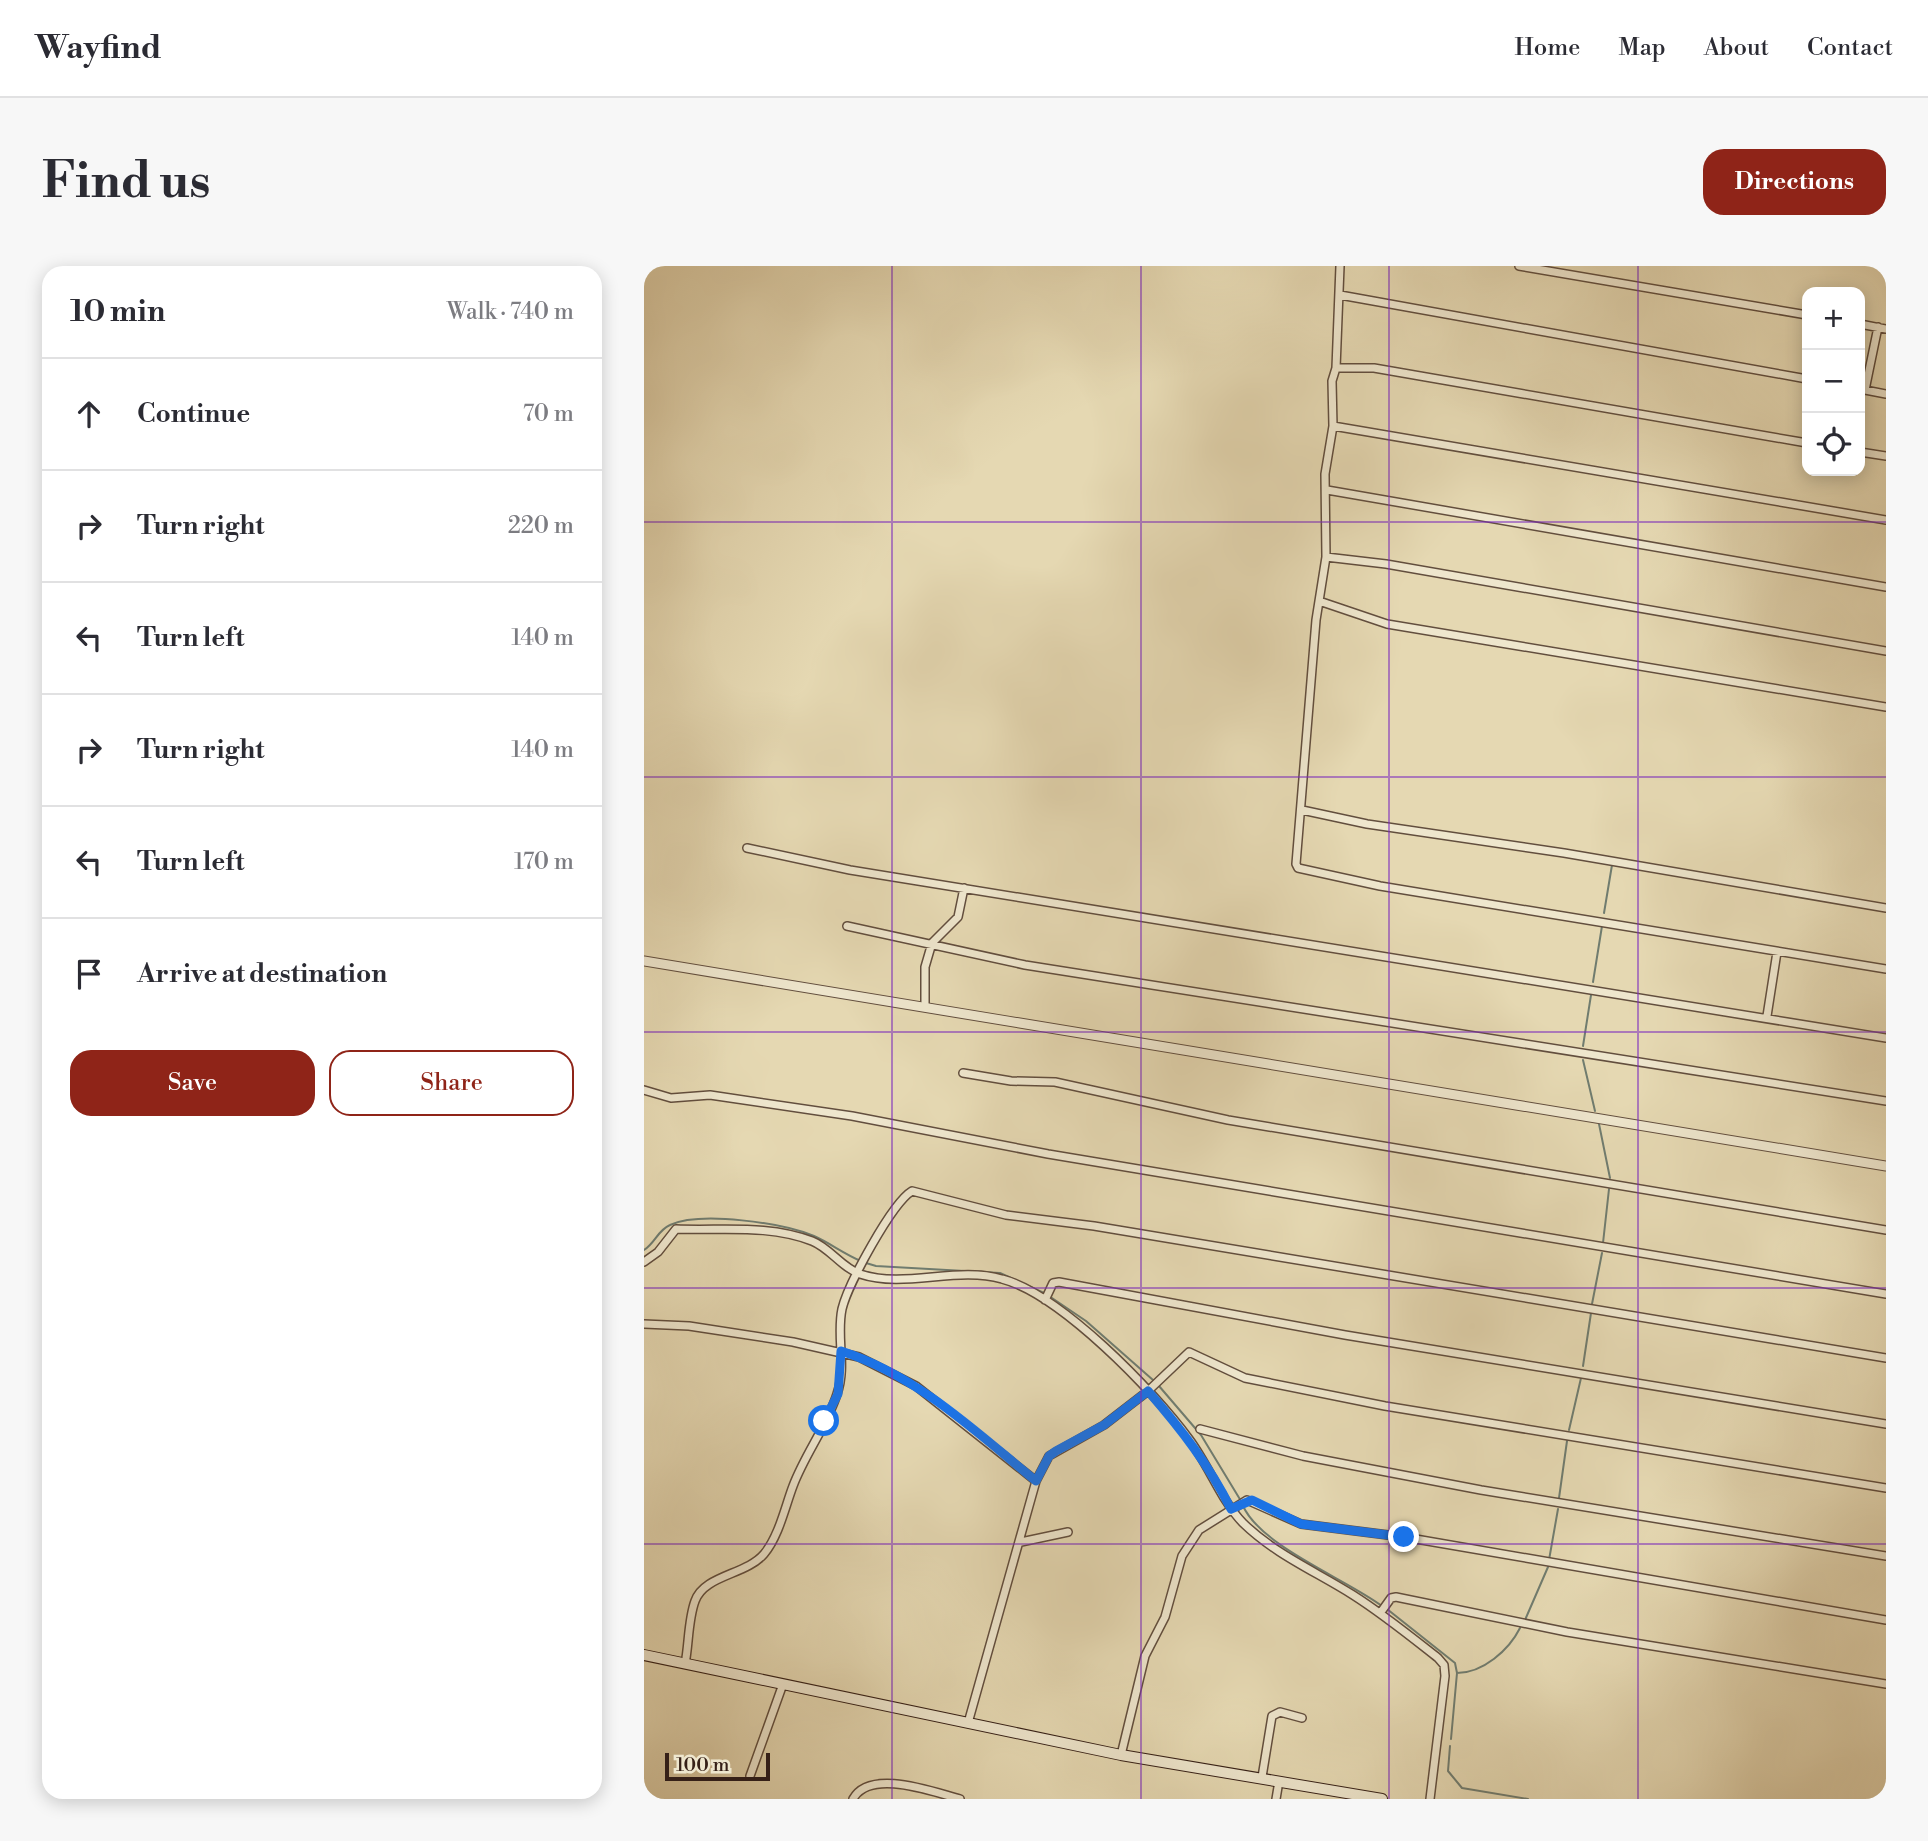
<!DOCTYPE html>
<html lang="en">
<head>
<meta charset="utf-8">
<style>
  :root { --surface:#fff; --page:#f7f7f7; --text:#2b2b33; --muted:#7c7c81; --line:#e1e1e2; --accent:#8f2418 }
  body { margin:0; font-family:"Libre Bodoni",serif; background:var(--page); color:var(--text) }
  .controls { position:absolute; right:21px; top:21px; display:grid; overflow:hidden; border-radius:14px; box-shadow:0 4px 18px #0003 }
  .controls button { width:63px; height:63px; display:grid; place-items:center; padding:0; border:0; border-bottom:2px solid var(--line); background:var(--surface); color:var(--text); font:35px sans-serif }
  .scale { position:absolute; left:21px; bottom:18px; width:105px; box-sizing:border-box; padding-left:7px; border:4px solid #362017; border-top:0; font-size:19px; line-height:24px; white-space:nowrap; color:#362017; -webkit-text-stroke:5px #eee6cd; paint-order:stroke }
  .stop { position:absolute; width:21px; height:21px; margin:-16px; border:5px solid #1a73e8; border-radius:50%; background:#fff }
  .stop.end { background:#1a73e8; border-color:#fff; box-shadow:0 2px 7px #0008 }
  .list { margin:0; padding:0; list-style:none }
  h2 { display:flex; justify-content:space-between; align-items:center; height:91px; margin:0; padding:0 28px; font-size:30px }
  h2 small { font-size:23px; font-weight:400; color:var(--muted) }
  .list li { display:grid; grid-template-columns:46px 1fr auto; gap:21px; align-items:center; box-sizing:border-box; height:112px; padding:0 28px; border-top:2px solid var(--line) }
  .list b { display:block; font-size:26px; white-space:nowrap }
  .list em { font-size:23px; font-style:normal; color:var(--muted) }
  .actions { display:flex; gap:14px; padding:21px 28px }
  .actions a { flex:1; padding:16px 0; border:2px solid var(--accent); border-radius:21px; text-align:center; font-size:24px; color:var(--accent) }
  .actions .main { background:var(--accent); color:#fff }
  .icon { flex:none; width:38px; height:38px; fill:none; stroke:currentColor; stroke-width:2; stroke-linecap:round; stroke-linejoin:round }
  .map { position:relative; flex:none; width:1242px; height:1533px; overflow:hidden; border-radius:21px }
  header { display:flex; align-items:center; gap:42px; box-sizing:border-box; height:98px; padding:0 35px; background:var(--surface); border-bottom:2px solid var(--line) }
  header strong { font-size:33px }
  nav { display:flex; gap:38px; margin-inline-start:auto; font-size:24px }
  .intro { display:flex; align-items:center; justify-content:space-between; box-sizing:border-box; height:168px; padding:0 42px }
  h1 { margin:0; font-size:49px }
  .button { padding:18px 32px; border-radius:21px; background:var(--accent); color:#fff; font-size:24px; font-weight:700 }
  main { display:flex; gap:42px; padding:0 42px }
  aside { flex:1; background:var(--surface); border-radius:21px; box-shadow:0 4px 18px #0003 }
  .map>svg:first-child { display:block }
</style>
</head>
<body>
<header>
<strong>Wayfind</strong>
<nav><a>Home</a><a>Map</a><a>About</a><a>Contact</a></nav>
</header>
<div class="intro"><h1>Find us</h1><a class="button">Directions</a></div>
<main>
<aside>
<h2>10 min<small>Walk · 740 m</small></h2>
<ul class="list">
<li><svg class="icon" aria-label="ahead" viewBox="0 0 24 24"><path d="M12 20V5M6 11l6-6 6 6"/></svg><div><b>Continue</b></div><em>70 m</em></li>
<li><svg class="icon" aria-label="right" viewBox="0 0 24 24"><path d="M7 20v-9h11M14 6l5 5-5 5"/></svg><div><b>Turn right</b></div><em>220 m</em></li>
<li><svg class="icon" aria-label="left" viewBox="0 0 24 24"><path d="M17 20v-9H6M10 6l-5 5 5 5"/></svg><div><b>Turn left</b></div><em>140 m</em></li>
<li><svg class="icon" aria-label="right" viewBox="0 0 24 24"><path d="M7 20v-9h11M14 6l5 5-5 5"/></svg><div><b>Turn right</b></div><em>140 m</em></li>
<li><svg class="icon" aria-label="left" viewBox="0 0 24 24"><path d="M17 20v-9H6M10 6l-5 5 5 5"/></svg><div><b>Turn left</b></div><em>170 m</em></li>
<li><svg class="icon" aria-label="arrive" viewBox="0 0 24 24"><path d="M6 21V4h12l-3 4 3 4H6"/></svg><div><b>Arrive at destination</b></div></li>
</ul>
<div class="actions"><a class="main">Save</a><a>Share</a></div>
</aside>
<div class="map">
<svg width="1242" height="1533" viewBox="0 0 1242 1533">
  <rect width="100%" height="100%" fill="#e5d8b2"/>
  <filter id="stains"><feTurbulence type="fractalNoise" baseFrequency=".00286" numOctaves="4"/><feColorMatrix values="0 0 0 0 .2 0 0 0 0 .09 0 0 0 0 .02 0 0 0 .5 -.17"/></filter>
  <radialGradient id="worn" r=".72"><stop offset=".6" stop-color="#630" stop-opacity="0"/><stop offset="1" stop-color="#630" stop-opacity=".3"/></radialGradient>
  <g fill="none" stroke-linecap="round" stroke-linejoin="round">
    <path stroke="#707c6f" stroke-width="2" d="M960,647L968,599
      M949,716L958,660
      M939,780L947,729
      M939,794L951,845
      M955,858L966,912
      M959,977L965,923
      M0,984C11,977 14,964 26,959C57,945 139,957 170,970C186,977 200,988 217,995
      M222,997L232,1000L356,1007L400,1027
      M405,1030L442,1055L509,1114
      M948,1038L958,987
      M939,1100L947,1047
      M515,1120L557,1169L597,1235
      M925,1164L937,1112
      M915,1232L923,1175
      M599,1240C618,1281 702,1313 738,1340
      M905,1294L914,1243
      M743,1343L811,1397L813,1407L807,1473
      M881,1354L904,1301
      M813,1407C839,1407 865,1384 876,1362
      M806,1480L804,1505L818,1522L884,1533"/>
    <g stroke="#624e3e" stroke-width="10">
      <path id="minor" d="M696,0L692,102L688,115L689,160L681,208L682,291L672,354L652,598L654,602L736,620L1242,703
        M875,0L1163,49
        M696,29L1163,113
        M1216,58L1242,63
        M692,102H730L1163,177
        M1216,123L1242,128
        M1221,124L1234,61
        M689,160L1242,254
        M1216,186L1242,190
        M683,224L1242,321
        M682,291L742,298L1242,385
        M675,335L743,358L1242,441
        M658,544L723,558L920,587L1242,642
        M103,582L206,604L1242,772
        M203,660L381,699L1242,835
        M281,740V701L288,677L314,651L320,622
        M1123,750L1133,686
        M319,807L367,815L411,816L584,854L1242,964
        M0,824L27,832L66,829L208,850L404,888L1242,1028
        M0,996L14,986L32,963C78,965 124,958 168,975C186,982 198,1002 216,1008C261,1023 312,1000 358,1013C416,1028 509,1124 545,1173C564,1198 578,1236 599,1257C632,1289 671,1305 709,1329C739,1348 766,1370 794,1392L800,1399L801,1410L786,1533
        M401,1034L409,1017L415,1016L701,1069L1242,1158
        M0,1058L45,1060L149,1076L215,1091L272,1120L392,1215
        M556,1163L659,1190L837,1224L1242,1290
        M377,1276L424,1266
        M737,1346L747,1332L752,1331L923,1366L1242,1418
        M41,1398C45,1378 44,1354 51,1335C60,1309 102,1309 120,1288C135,1270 141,1241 149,1220C161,1188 183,1160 193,1128C203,1100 192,1071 198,1043C204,1018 248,937 268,925L362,949L450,960L1242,1092
        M324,1457L392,1215L405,1190L460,1159L504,1125L545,1086L601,1112L741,1140L1242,1222
        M477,1489L501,1390L521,1351L538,1290L555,1264L603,1234L657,1258L760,1271L1242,1354
        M106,1510L139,1418
        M618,1511L628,1450L636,1446L658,1452
        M209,1533C226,1502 289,1526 316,1533
        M632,1533L635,1515"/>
    </g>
    <g stroke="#624e3e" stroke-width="11">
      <path id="tertiary" d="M0,695L1242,900"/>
    </g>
    <g stroke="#362017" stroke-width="12">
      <path id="secondary" d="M0,1389L477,1489L738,1533"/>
    </g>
    <use href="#minor" stroke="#eee6cd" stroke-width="7"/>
    <use href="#tertiary" stroke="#eee6cd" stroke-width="9"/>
    <use href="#secondary" stroke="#eee6cd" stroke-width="10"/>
  </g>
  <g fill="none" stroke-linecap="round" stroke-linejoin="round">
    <path stroke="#1a73e8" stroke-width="9" d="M180,1155L194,1128L197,1085C274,1110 331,1165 392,1215L405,1190L412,1185L460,1159L504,1125C537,1163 565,1199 587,1243L608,1234L657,1258L760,1271"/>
  </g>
  <path fill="none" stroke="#7b2cbf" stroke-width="2" stroke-opacity="0.55" d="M248,0V1533M497,0V1533M745,0V1533M994,0V1533M0,256H1242M0,511H1242M0,766H1242M0,1022H1242M0,1278H1242"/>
  <rect width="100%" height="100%" filter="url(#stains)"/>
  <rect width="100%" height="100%" fill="url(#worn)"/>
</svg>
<div class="controls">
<button>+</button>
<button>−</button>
<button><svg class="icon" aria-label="locate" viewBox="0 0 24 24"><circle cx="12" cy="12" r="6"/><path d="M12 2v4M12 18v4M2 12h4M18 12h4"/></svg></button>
</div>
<div class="scale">100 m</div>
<div class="stop" style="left:180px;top:1155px"></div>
<div class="stop end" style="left:760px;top:1271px"></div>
</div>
</main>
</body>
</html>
